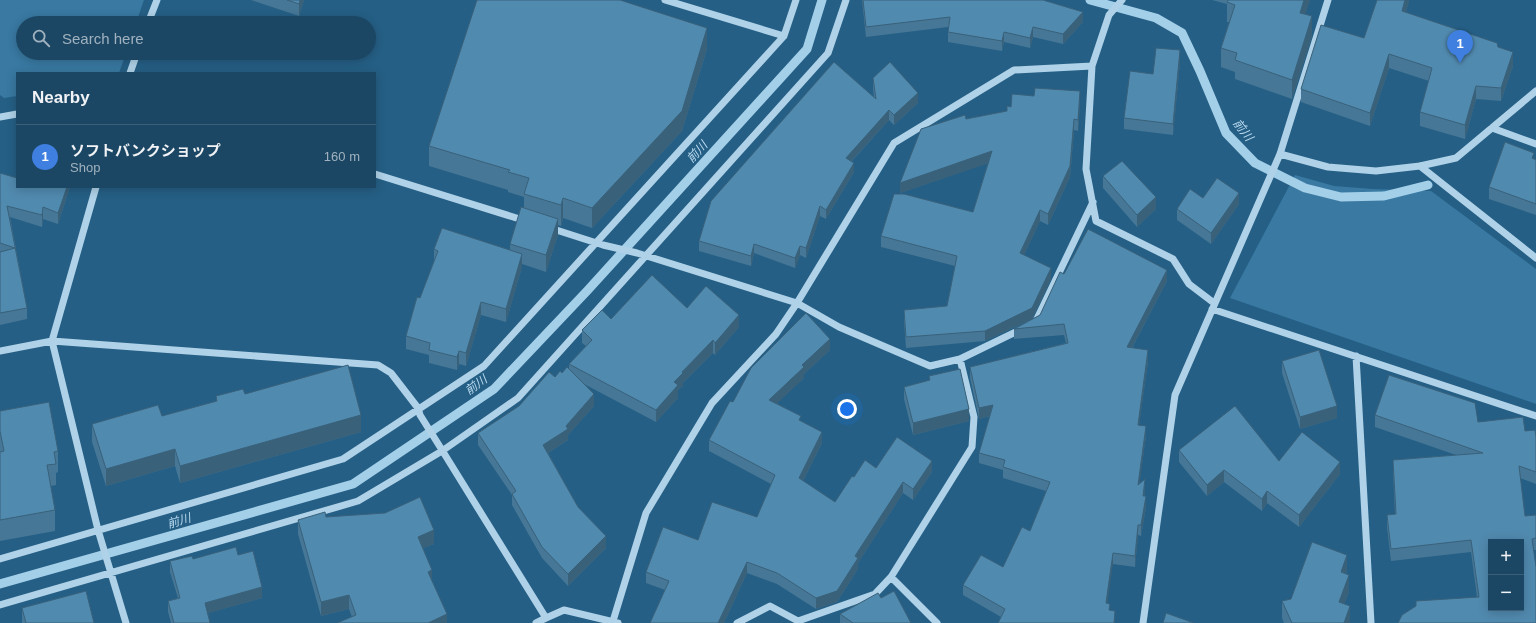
<!DOCTYPE html>
<html lang="en">
<head>
<meta charset="utf-8">
<style>
  :root { --surface:#1c4764; --page:#254e6a; --text:#f1f3f6; --muted:#a0b2bf; --line:#3a5f78; --accent:#d6ab8b }
  body { margin:0; font-family:Helvetica,"Noto Sans JP",sans-serif; background:var(--page); color:var(--text) }
  .controls { position:absolute; right:12px; bottom:12px; display:grid; overflow:hidden; border-radius:0px; box-shadow:0 2px 10px #0003 }
  .controls button { width:36px; height:36px; display:grid; place-items:center; padding:0; border:0; border-bottom:1px solid var(--line); background:var(--surface); color:var(--text); font:20px sans-serif }
  .you { position:absolute; left:847px; top:409px; width:14px; height:14px; margin:-10px; border:3px solid #fff; border-radius:50%; background:#1a73e8; box-shadow:0 0 0 6px #1a73e833 }
  .badge { display:grid; place-items:center; width:26px; height:26px; border-radius:50%; background:var(--accent); color:#fff; font-size:13px; font-weight:700 }
  .pin { position:absolute; translate:-50% -33px; filter:drop-shadow(0 1px 2px #0008) }
  .pin::after { content:''; position:absolute; top:21px; width:14px; height:12px; background:inherit; clip-path:polygon(0 0,100% 0,50% 100%) }
  .list { margin:0; padding:0; list-style:none }
  h2 { display:flex; justify-content:space-between; align-items:center; height:52px; margin:0; padding:0 16px; font-size:17px }
  h2 small { font-size:13px; font-weight:400; color:var(--muted) }
  .list li { display:grid; grid-template-columns:26px 1fr auto; gap:12px; align-items:center; box-sizing:border-box; height:64px; padding:0 16px; border-top:1px solid var(--line) }
  .list b { display:block; font-size:15px; white-space:nowrap }
  .list p { margin:0; font-size:13px; white-space:nowrap; color:var(--muted) }
  .list em { font-size:13px; font-style:normal; color:var(--muted) }
  .icon { flex:none; width:22px; height:22px; fill:none; stroke:currentColor; stroke-width:2; stroke-linecap:round; stroke-linejoin:round }
  .map { position:relative; flex:none; width:1536px; height:623px; overflow:hidden }
  .search { position:absolute; background:var(--surface); box-shadow:0 2px 10px #0003; left:16px; top:16px; width:360px; height:44px; display:flex; align-items:center; gap:10px; box-sizing:border-box; padding:0 14px; border-radius:22px; color:var(--muted); font-size:15px }
  .panel { position:absolute; background:var(--surface); box-shadow:0 2px 10px #0003; left:16px; top:72px; width:360px; height:116px; border-radius:0px }
  .map>svg:first-child { display:block }
</style>
</head>
<body>
<div class="map">
<svg width="1536" height="623" viewBox="0 0 1536 623">
  <rect width="100%" height="100%" fill="#255f85"/>
  <path fill="#3979a2" d="M0,0H144L136,23H23V53H126L119,73H17V96L4,98L0,95Z
    M1295,175L1334,186L1373,189L1431,191L1536,269V404L1230,298Z"/>
  <g fill="none" stroke-linecap="round" stroke-linejoin="round">
    <path stroke="#a3cfe9" stroke-width="9" d="M1090,0L1156,18L1182,33L1200,71L1226,133L1255,163L1305,188L1341,197L1384,196L1428,185
      M0,584L353,484L494,389L587,291L807,49L822,0"/>
    <path stroke="#afd2e8" stroke-width="7" d="M665,0L784,36
      M1122,0L1109,15L1092,66L1086,169L1096,221L1173,259L1189,284L1214,303
      M148,23L157,0
      M130,73L137,53
      M0,117L17,114
      M1492,128L1536,144
      M1280,154L1328,167L1376,171L1420,166L1456,158L1536,91
      M1420,166L1536,258
      M375,174L526,221
      M96,187L52,341L98,530L126,623
      M550,228L603,245L637,253L797,303L839,327L930,366L960,359L1022,329
      M1212,309L1536,416
      M1035,323L1093,202
      M0,351L52,341L378,365L391,373L418,408L420,415L437,442L546,618L564,610L618,623
      M1356,356L1371,623
      M0,559L343,459L484,366L784,36L796,0
      M891,577L937,623
      M0,605L358,501L442,451L518,398L828,53L846,0
      M613,621L646,513L712,403L776,334L797,303L894,143L1014,70L1092,66
      M536,623L546,618
      M737,623L770,606L798,621L875,594L891,577L972,447L974,417L960,359
      M1143,623L1175,395L1280,154L1328,0"/>
  </g>
  <path fill="#467796" d="M251,0H304L299,16Z
    M862,0H1043L1083,22L1063,44L1033,37L1030,48L1004,42L1002,51L948,42V27L866,37Z
    M1212,0H1310L1305,14L1312,36L1292,99L1235,79V72L1221,67V48L1229,22H1227V4Z
    M1409,0L1406,12L1498,47L1513,66L1501,101L1476,99L1465,139L1420,126V112L1429,81L1389,68L1370,126L1301,102V89L1364,38Z
    M707,49L682,131L592,228L563,218L561,226L558,225V235L546,272L522,264V267L506,322L481,315L466,366L459,364L457,370L429,363V355L406,349V336L434,261V249L510,250V244L524,208V197L508,192V190L429,166V146Z
    M1180,61L1173,135L1124,129V118L1153,74Z
    M873,78L918,103L894,125L889,120L852,161L854,172L826,219L820,216L806,258L800,255L795,268L754,253L751,266L699,251V241L874,98L873,88Z
    M1080,102L1078,131L1074,130L1070,177L1048,225L1040,221L1024,255L1051,279L1032,319L1040,315L1064,274L1167,281L1132,348L1148,361L1139,425L1146,436L1139,484L1145,490L1144,496L1146,507L1141,536L1138,535L1135,567L1113,564L1001,617L963,595V585L1003,567L1030,531L1046,491L1003,478V470L979,463V453L990,416L979,419L970,378V367L1066,343L1064,335L1014,339V329L1028,321L985,341L906,348L904,321V310L947,306L955,266L881,247V236L973,212L988,163L900,193L966,119L1007,111L1011,107Z
    M1534,159L1536,160V215L1489,199V187Z
    M0,173L17,187H70L58,224L43,219L42,227L10,217L27,308V319L0,325Z
    M1103,176L1156,209L1137,227L1103,188Z
    M1203,198L1239,204L1211,244L1177,220V209Z
    M687,308L739,327L715,355L713,353L683,383V386L678,390V398L656,422L584,384L594,406L568,435V440L548,453L578,507L606,548L568,586L542,558L512,505V495L478,445V433L519,406L555,377L569,370V364L586,346L582,343V330L611,319Z
    M830,350L804,374V378L777,403L801,421L822,443L803,481L835,502L854,477L876,468L932,472L913,500L903,493L858,563V569L837,602L816,609L777,584L747,573L724,623H650L665,590L646,583V572L698,540L757,517L771,484L709,451V440L733,402Z
    M1282,361L1337,418L1300,429L1282,373Z
    M929,376L969,421L913,435L904,399V387L929,381Z
    M245,394L361,432L180,483L175,466L106,486L92,442V424L162,416L216,401V396Z
    M0,411L58,451V472L56,473V485L51,486L55,510V531L0,541Z
    M1375,415L1478,422L1525,431L1536,437V484L1520,478L1525,516L1536,515V550H1534L1536,623L1477,597L1471,552L1391,561L1387,527V515L1395,514L1393,472V460L1456,455L1375,427Z
    M1179,450L1279,461L1340,474L1299,527L1267,503L1262,511L1224,482L1207,496L1179,462Z
    M326,517L434,544L423,548L432,581L447,623L352,617L349,609L321,616L298,534V520Z
    M238,555L262,598L208,613L210,623H171L168,612V601L178,598L170,572V561Z
    M1347,571L1346,574L1349,592L1344,604L1350,623H1284L1282,618V601L1291,599Z
    M881,598L911,623H840V614Z
    M22,608L94,623H22Z"/>
  <path fill="#39617a" d="M300,0H304L299,16V4Z
    M1304,0H1310L1300,32V13Z
    M1405,0H1409V2L1402,25V11Z
    M1083,12V22L1063,44V34Z
    M1312,16V36L1292,99V80Z
    M1033,27V37L1030,48V38Z
    M707,28V49L682,131L592,228V208Z
    M1004,32V42L1002,51V41Z
    M1180,50V61L1173,135V124Z
    M1513,52V66L1501,101V88Z
    M1389,54V68L1370,126V113Z
    M1476,86V99L1465,139V125Z
    M1080,91V102L1078,131V120Z
    M918,93V103L894,125V115Z
    M889,110V120L846,167V158Z
    M1074,119V130L1070,177L1048,225V214Z
    M992,151V162L900,193V183Z
    M854,163V172L826,219V210Z
    M67,187H70L58,224V213Z
    M1239,193V204L1211,244V233Z
    M1156,197V209L1137,227V215Z
    M563,198V218L561,226V205Z
    M820,206V216L806,258V248Z
    M43,207V219L42,227V215Z
    M1040,210V221L1020,264V253Z
    M558,219V235L546,272V255Z
    M754,244V253L751,266V256Z
    M800,246V255L795,268V258Z
    M522,254V267L506,322V309Z
    M1051,268V279L1032,319L985,341V331Z
    M1167,270V281L1127,357V347Z
    M481,302V315L466,366V353Z
    M739,315V327L715,355V343Z
    M830,339V350L804,374V378L769,411V400L802,365Z
    M713,340V353L683,383V386L678,390V398L656,422V410L674,382L682,372Z
    M1148,350V361L1138,435V425Z
    M459,351V364L457,370V357Z
    M594,394V406L568,435V440L543,456V445L566,426Z
    M993,405V415L979,419V408Z
    M1337,406V418L1300,429V417Z
    M969,409V421L913,435V423Z
    M361,415V432L180,483V466Z
    M1146,426V436L1138,495V485Z
    M822,432V443L799,489V478Z
    M175,449V466L106,486V469Z
    M932,461V472L913,500V489Z
    M1340,462V474L1299,527V515Z
    M1224,470V482L1207,496V485Z
    M1145,479V490L1143,507V496Z
    M903,482V493L858,563V569L837,602L816,609V598L855,556Z
    M1267,491V503L1262,511V499Z
    M1146,496V507L1141,536V525Z
    M1138,525V535L1135,567V556Z
    M434,530V544L418,550V537Z
    M606,536V548L568,586V574Z
    M1113,553V564L1106,614V603Z
    M1347,555V571L1341,589V572Z
    M747,562V573L724,623H718Z
    M432,570V584L428,572Z
    M1349,575V592L1339,619V602Z
    M262,587V598L205,614V603Z
    M349,595V609L321,616V602Z
    M1350,606V623H1344Z
    M1115,611V623H1114Z
    M447,614V623H428Z"/>
  <path fill="#518aaf" stroke="#39617a" fill-rule="evenodd" d="M287,0H300L299,4Z
    M477,0H620L707,28L682,111L592,208L563,198L561,205L524,194L529,178L508,172L510,170L429,146Z
    M863,0H1043L1083,12L1063,34L1033,27L1030,38L1004,32L1002,41L948,32L950,17L866,27Z
    M1228,0H1304L1300,13L1312,16L1292,80L1235,60L1237,53L1221,48L1235,5L1227,2Z
    M1377,0H1405L1402,11L1497,43L1498,47L1513,52L1501,88L1476,86L1465,125L1420,112L1432,68L1389,54L1370,113L1301,89L1321,25L1364,38Z
    M1156,48L1180,50L1173,124L1124,118L1130,71L1153,74Z
    M834,62L876,99L873,78L890,62L918,93L894,115L889,110L846,158L854,163L826,210L820,206L806,248L800,246L795,258L754,244L751,256L699,241L711,201Z
    M1035,88L1080,91L1078,120L1074,119L1070,166L1048,214L1040,210L1020,253L1051,268L1032,308L985,331L906,337L904,310L947,306L957,256L881,236L894,194H904L973,212L992,151L900,183L921,129L965,115L966,119L1007,111V106L1011,107L1012,94L1034,96Z
    M1505,142L1534,153L1532,158L1536,160V204L1489,187Z
    M1122,161L1156,197L1137,215L1103,176Z
    M0,173L17,178V187H67L58,213L43,207L42,215L7,206L27,308L0,313V252L15,248L0,243Z
    M1217,178L1239,193L1211,233L1177,209L1190,189L1203,198Z
    M521,207L558,219L546,255L510,244Z
    M442,228L522,254L506,309L481,302L466,353L459,351L457,357L429,350L430,343L406,336L417,297L420,298L438,251L434,249Z
    M1088,229L1167,270L1127,347L1148,350L1138,425L1146,426L1138,485L1145,479L1143,496H1146L1141,525H1138L1135,556L1113,553L1106,603L1110,604L1109,610L1115,611L1114,623H998L1005,609L963,585L981,555L1003,567L1022,527L1030,531L1050,482L1003,467L1005,460L979,453L993,405L979,408L970,367L1068,343L1064,324L1014,329L1040,315L1060,272L1064,274Z
    M652,275L687,308L706,286L739,315L715,343L713,340L682,372L683,373L674,382L678,385L656,410L569,364L592,340L582,330L602,310L611,319Z
    M806,313L830,339L802,365L804,367L769,400L801,416L799,420L822,432L799,478L835,502L852,476L854,477L865,460L876,468L897,437L932,461L913,489L903,482L855,556L858,558L837,591L816,598L777,573L747,562L718,623H650L669,581L646,572L663,527L698,540L712,502L757,517L775,475L709,440L730,401L733,402L751,368Z
    M1319,350L1337,406L1300,417L1282,361Z
    M348,365L361,415L180,466L175,449L106,469L92,424L158,405L162,416L217,401L216,396L243,389L245,394Z
    M567,367L594,394L566,426L568,429L543,445L578,507L606,536L568,574L542,547L512,494L516,491L478,433L519,406L549,372L555,377L560,371L562,373Z
    M960,369L969,409L913,423L904,387L930,380L929,376Z
    M1389,375L1475,403L1478,422L1523,417L1525,431L1535,430L1536,437V472L1519,466L1525,516L1536,515V538L1532,539L1536,567V623H1398L1402,615L1416,606V601L1479,597L1471,540L1391,549L1387,515L1396,514L1393,460L1483,453L1375,415ZM1491,542H1521V608H1491Z
    M49,402L58,451L54,452L56,464L47,465L55,510L0,520V452L4,451L0,431V411Z
    M1235,406L1279,461L1302,432L1340,462L1299,515L1267,491L1262,499L1224,470L1207,485L1179,450Z
    M420,497L434,530L418,537L432,570L428,572L447,614L428,623H337L356,615L349,595L321,602L298,520L325,512L326,517L385,513Z
    M1312,542L1347,555L1341,572L1349,575L1339,602L1350,606L1344,623H1292L1282,601L1291,599Z
    M236,547L238,555L253,551L262,587L205,603L210,623H174L168,601L180,598L170,561L192,556L193,559Z
    M86,591L94,623H26L22,608Z
    M894,591L911,623H853L840,614L878,593L881,598Z
    M1166,613L1194,623H1163Z"/>
  <g text-anchor="middle" dominant-baseline="central" stroke-width="3" stroke-linejoin="round" paint-order="stroke">
    <g font-size="12" font-style="italic" fill="#badbf0" stroke="#255f85">
      <text transform="translate(1243 130) rotate(52)">前川</text>
      <text transform="translate(697 152) rotate(-48)">前川</text>
      <text transform="translate(476 385) rotate(-36)">前川</text>
      <text transform="translate(179 521) rotate(-16)">前川</text>
    </g>
  </g>
</svg>
<div class="controls">
<button>+</button>
<button>−</button>
</div>
<div class="you"></div>
<div class="pin badge" style="left:1460px;top:63px;background:#3f7fe0">1</div>
<div class="search"><svg class="icon" aria-label="search" viewBox="0 0 24 24"><circle cx="10" cy="10" r="6"/><path d="M15 15l6 6"/></svg>Search here</div>
<section class="panel">
<h2>Nearby<small></small></h2>
<ul class="list">
<li><span class="badge" style="background:#3f7fe0">1</span><div><b>ソフトバンクショップ</b><p>Shop</p></div><em>160 m</em></li>
</ul>
</section>
</div>
</body>
</html>
